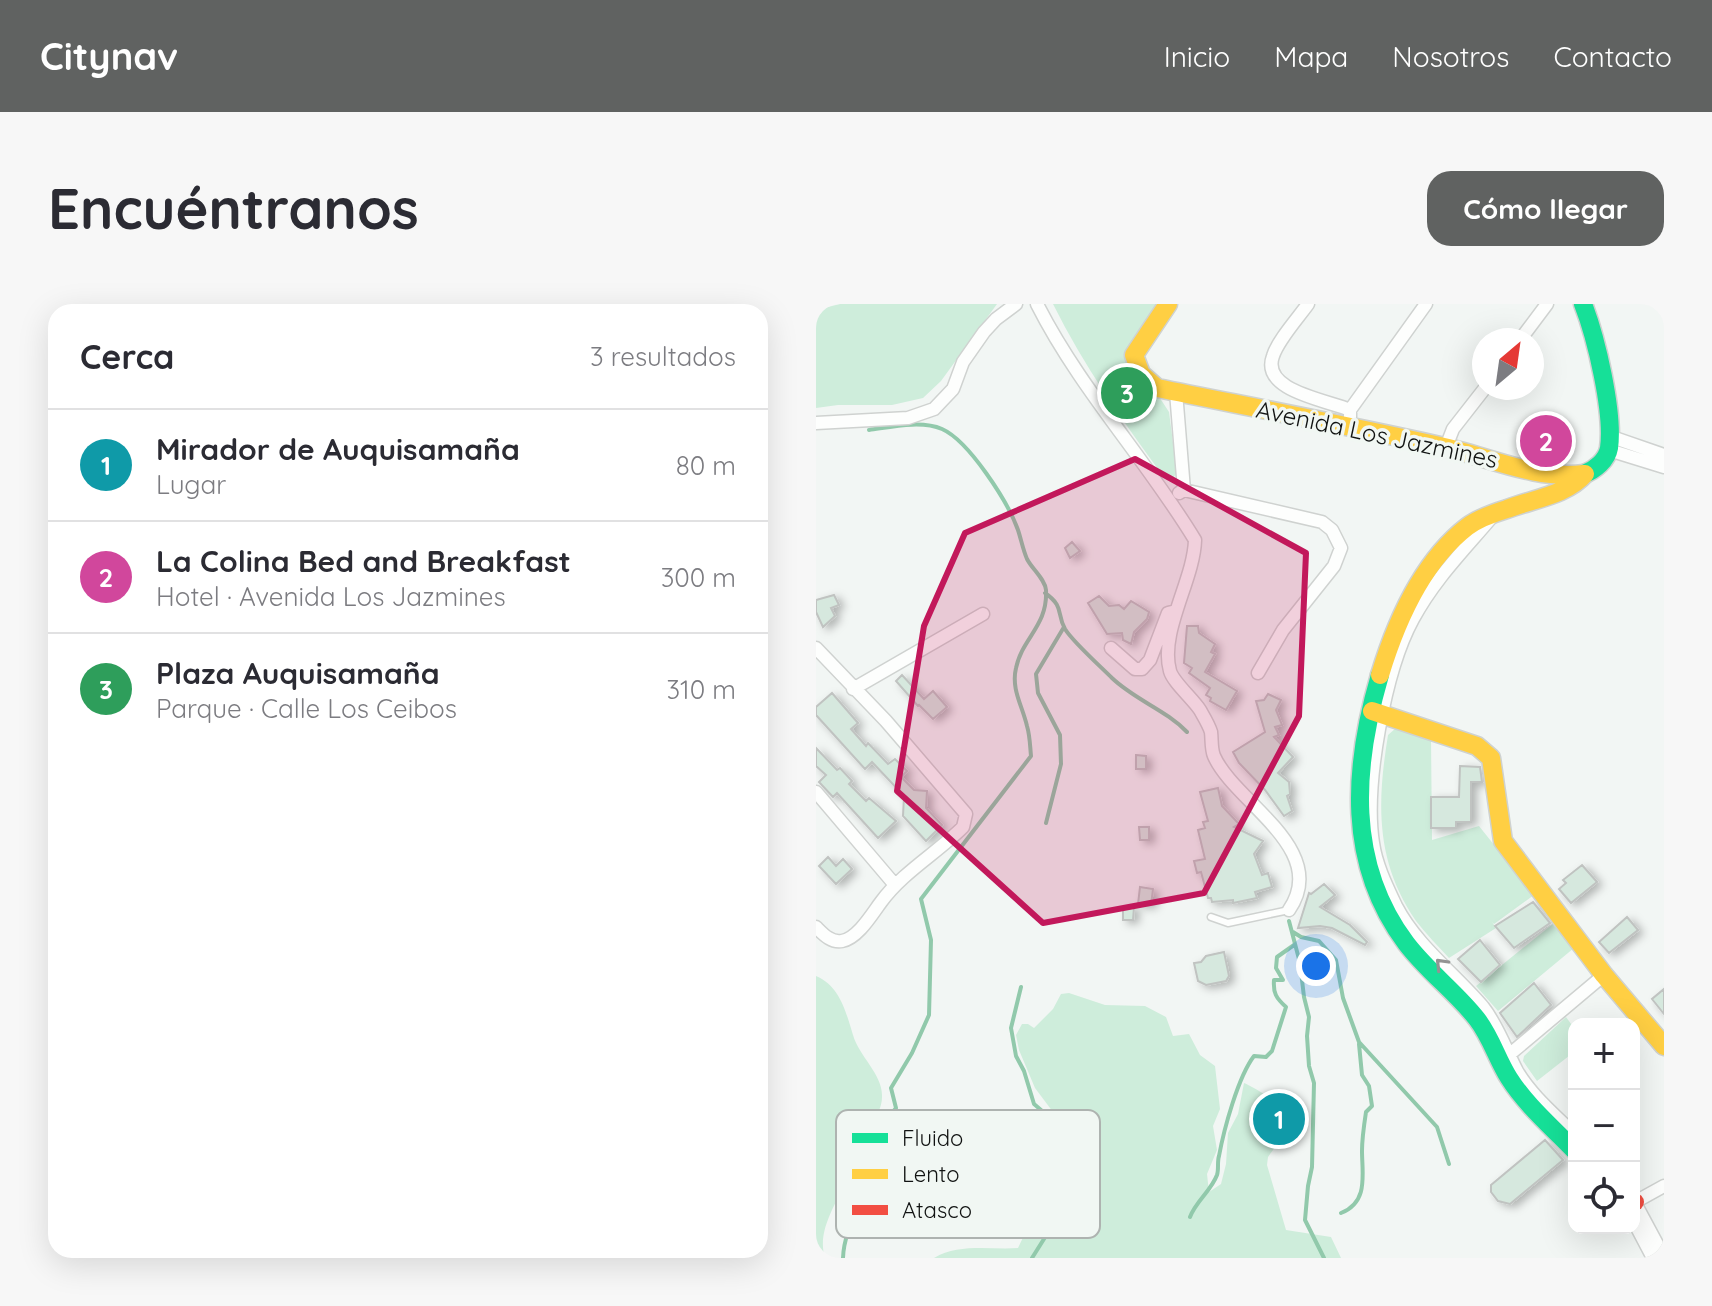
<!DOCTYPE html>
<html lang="es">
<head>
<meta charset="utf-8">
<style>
  :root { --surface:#fff; --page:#f7f7f7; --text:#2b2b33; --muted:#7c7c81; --line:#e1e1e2; --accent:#606261 }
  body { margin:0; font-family:Quicksand,sans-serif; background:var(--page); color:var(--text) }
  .controls { position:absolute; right:24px; bottom:24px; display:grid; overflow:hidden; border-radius:16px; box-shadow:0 8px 32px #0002 }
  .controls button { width:72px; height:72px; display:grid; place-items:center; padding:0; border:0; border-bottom:2px solid var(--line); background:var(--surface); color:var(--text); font:40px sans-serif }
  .compass { position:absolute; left:656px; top:24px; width:72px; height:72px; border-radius:50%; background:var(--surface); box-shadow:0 8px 32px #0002; rotate:29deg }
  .you { position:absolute; left:500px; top:662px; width:28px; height:28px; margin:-20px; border:6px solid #fff; border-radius:50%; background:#1a73e8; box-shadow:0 0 0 12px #1a73e833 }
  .badge { display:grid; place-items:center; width:52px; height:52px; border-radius:50%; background:var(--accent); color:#fff; font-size:26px; font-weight:700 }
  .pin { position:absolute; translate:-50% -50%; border:4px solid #fff; box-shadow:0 2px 8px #0006 }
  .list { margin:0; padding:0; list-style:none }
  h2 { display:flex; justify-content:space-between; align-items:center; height:104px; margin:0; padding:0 32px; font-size:34px }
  h2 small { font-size:26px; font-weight:400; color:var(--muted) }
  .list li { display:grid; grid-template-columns:52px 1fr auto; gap:24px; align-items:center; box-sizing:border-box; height:112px; padding:0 32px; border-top:2px solid var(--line) }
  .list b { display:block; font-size:30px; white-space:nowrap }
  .list p { margin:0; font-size:26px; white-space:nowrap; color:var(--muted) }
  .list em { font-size:26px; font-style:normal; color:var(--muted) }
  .icon { flex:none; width:44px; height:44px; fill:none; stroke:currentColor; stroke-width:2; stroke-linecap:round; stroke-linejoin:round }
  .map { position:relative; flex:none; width:848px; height:954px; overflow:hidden; border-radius:24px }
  header { display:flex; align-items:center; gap:48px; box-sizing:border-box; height:112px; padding:0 40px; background:var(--accent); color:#fff }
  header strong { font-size:38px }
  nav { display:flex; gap:44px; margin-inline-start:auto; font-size:28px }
  .intro { display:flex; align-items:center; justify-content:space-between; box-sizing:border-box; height:192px; padding:0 48px }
  h1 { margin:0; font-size:56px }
  .button { padding:20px 36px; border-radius:24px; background:var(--accent); color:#fff; font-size:28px; font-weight:700 }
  main { display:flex; gap:48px; padding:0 48px }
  aside { flex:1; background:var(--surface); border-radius:24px; box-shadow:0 8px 32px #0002 }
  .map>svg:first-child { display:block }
</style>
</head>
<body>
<header>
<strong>Citynav</strong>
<nav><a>Inicio</a><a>Mapa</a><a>Nosotros</a><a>Contacto</a></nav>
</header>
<div class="intro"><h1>Encuéntranos</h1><a class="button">Cómo llegar</a></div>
<main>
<aside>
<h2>Cerca<small>3 resultados</small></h2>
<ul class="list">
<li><span class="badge" style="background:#0f9aa8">1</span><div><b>Mirador de Auquisamaña</b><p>Lugar</p></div><em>80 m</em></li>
<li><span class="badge" style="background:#d1479c">2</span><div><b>La Colina Bed and Breakfast</b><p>Hotel · Avenida Los Jazmines</p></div><em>300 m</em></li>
<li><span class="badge" style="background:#2e9e5b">3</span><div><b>Plaza Auquisamaña</b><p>Parque · Calle Los Ceibos</p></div><em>310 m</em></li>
</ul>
</aside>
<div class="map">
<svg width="848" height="954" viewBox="0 0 848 954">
  <defs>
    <filter id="shadow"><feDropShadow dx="5" dy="3" stdDeviation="4" flood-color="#0004"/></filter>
  </defs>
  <rect width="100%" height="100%" fill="#f2f6f4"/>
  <path fill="#ceeddb" d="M24,0H181L125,77L107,94L76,101H22L0,104V6Z
    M237,0H342L312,45L353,108L361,169L357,174L347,172C306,116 268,62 237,0Z
    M580,424L615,434L616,536L663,522L718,591L678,620L676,618L680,624L633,654C622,642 610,630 600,617C559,557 561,499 572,431Z
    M738,619L758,644L682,707L660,682Z
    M0,672C24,682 30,708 37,731C43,752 66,770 66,791C67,813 46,827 36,843C31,851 34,864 31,873C22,899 0,925 9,954H0Z
    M253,689L289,701L329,702L350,713L357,732L373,730L384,751L399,762L404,805L397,822L401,846L391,870L393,888L405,880L410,860L412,829L422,810L428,779C434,781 462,798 466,802C470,807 472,815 475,820L452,853L451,861L470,926L515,933L525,954H118C143,939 174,946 202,944L211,925L205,865L209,833L217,810L243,816L219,784L203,746L200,731L206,720H212L218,724L237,705L245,690Z
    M750,713L758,724V748L721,777L707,757L708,752Z"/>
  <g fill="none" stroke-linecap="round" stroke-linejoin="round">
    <path stroke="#91c9ab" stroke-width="4" d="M229,289C249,303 240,309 249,325C257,338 284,362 296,374C319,396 350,406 371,428
      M230,519L245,460L244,431L222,389L220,370L248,323
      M473,617L484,659L488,693L493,713L491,732L493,762L498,779L496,863L492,882L489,916L508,954
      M477,628L485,633L503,637L520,656L527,694L543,738L621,823L633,860
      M205,683L195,724L200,752L208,767L218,800L232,812L242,851L247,889L238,919L216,954
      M525,909C553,898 546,870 546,847C546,834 548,821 550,808L556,802L553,782L546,771L543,740
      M374,913C380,897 395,887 401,871C403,865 401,858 403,852C408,825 422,773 438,752L450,753L456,747L470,703C460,694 457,689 458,676H467L460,664L461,653L478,641
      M27,954C28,927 42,908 51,884C63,851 55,831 80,804L75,784L96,749L113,711L115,636L105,595L215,452C214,442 214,432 211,422C206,401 195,385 200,364C206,334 232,322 230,286C229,275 216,265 211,255C207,246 205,235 202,226C192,198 153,137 126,125C105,116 75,123 53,126"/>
  </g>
  <path fill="#d6e8de" stroke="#c0c3c1" stroke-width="2" filter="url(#shadow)" d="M723,125L742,130L737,151L718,146Z
    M256,238L264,247L254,254L249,244Z
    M18,291L23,301L15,304L19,312L7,323L0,308V296Z
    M283,292L293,302L303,301L308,305L315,297L333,308L331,315L318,328L315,340L307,336L306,329L291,330L272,299Z
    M371,322H382L383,329L399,340L395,348L399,350L389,368L421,387L410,406L394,397L395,394L390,391L394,384L373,369L376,364L368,359Z
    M86,371L108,395L117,387L131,403L117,415L103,401L102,402L80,377Z
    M16,389L42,419L35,425L50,442L52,439L72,460L79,455L91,467L85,473L98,486L111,487L110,504L126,521L110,537L87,512L88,492L56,458L49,465L0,411V403Z
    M452,390L465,396L460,406L466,421L459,423L463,431L458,433L477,453L462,469L473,478L474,490L471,492L476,507L468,512L449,486L423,459L417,448L449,428L440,397L448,396Z
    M0,444L21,466L24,464L36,477L33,480L50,497L53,494L80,517L62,534L21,489L17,493L3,478L10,471L0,462Z
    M320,451L330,452V465H320Z
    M644,462L664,463L666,478H655V518H640V524H615V493H643Z
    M402,484L406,502L423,520L418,523L447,537L438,550L446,571L452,569L456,583L439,588L441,594L417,599V596L396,598L395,594H392L385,568L381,569L378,557L389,555L382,526L389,524L387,518L392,517L384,488Z
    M323,523H333V536H324Z
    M12,553L20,562L27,555L36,565L20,580L3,562Z
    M766,561L781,578L755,599L743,585L750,579L747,576Z
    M508,580L519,591L504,603L534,621L551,638L549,641L516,624L504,622L482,624L493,589L495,590Z
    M324,583L337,585L335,601L322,600Z
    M717,598L734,619L698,644L679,622Z
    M307,603H318L317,616H307Z
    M811,613L822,626L793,649L783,638Z
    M664,636L684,661L665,678L642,655Z
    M408,648L413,672L410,677L390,681L382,677L378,659L385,658L390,652Z
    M718,679L735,701L701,733L684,709Z
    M848,685V710L836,695Z
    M729,836L747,856L694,900L682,897L675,888V881Z"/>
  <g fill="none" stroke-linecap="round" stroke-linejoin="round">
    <g stroke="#cfd2d0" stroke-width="9">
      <path id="lane" d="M395,613L412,619L473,606"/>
    </g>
    <g stroke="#cfd2d0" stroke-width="15">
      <path id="street" d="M221,0C264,85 330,155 379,236C378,276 343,328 354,367C357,378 377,395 384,406C388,413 393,421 395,428C396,436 395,445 398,452C418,498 515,545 473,606
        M492,0C482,14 462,36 457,52C444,87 511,96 534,106
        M704,36L731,0
        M360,88L368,186L363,189
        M534,113V106L610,0
        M0,119L92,114L118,105L137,85L147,58L168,28L180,15L200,0
        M793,132L848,151
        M630,143L637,125L669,84
        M793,146L848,163
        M368,186L506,218L516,226L525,244L518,262L467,326L442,369
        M675,214C647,247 618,276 597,315C569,366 548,481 557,539C560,561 571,583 580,602C601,642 638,669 667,703C682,722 690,746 701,767C715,791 739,811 758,830
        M0,344L70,417L150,510L147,523C121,549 87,568 65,598C56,610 42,634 26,637C15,639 7,630 0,623
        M295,344L319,365H326L334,356L352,309L360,307
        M37,385L167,310
        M0,488L79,581
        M694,750L788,671
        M818,897L848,953
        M819,898L848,882
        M818,918L837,954"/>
    </g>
    <g stroke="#cfd2d0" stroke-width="21">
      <path id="fast" d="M767,0C780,33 798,109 793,144C791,156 779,166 768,170
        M564,371C537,463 530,559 590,639C611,667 640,688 661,715C675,733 681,755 693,774C710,801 736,823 758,846"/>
    </g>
    <g stroke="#cfd2d0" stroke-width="21">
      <path id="slow" d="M352,0L318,51L325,70L341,84C435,103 530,121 624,142C671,152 718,176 768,170
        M564,371C580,318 606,258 651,223C663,214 678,209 691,205C717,195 751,191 769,170
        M556,407L661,442L675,454L687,537L788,671L848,742"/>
    </g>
    <g stroke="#cfd2d0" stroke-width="21">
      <path id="jam" d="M818,898H819"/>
    </g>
    <use href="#lane" stroke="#fdfefd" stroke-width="6"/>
    <use href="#street" stroke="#fdfefd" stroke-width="12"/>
    <use href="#fast" stroke="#16e098" stroke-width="18"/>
    <use href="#slow" stroke="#ffcf43" stroke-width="18"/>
    <use href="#jam" stroke="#f24e42" stroke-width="18"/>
  </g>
  <defs><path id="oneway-chevron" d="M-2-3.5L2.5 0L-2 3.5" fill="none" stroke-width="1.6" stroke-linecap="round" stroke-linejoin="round" transform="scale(2)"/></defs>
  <use stroke="#939493" href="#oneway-chevron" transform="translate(625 660) rotate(-134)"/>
  <path fill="#c2185b" fill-opacity="0.2" stroke="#c2185b" stroke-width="6" stroke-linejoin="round" d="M319,155L490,249L483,412L388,589L227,619L81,487L108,322L149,229Z"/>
  <g text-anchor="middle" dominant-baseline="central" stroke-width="7" stroke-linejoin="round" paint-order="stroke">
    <g font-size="24" fill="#111312" stroke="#f1f7f3">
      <text transform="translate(561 130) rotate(12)">Avenida Los Jazmines</text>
    </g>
  </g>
  <rect x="20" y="806" width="264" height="128" rx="12" fill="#f1f7f3" stroke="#aeb3b0" stroke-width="2"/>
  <rect x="36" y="829" width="36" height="10" fill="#16e098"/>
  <rect x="36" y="865" width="36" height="10" fill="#ffcf43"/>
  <rect x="36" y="901" width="36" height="10" fill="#f24e42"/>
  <g font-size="22" fill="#111312">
    <text x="86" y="842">Fluido</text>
    <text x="86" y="878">Lento</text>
    <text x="86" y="914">Atasco</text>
  </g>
</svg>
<div class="controls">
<button>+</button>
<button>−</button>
<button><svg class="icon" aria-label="locate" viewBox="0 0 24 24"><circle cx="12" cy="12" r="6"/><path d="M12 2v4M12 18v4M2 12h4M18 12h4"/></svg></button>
</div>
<svg class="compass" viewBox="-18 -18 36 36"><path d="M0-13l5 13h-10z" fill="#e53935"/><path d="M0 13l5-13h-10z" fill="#7c7c81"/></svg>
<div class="you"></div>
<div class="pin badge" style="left:463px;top:815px;background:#0f9aa8">1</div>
<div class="pin badge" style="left:730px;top:137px;background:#d1479c">2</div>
<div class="pin badge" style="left:311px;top:89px;background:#2e9e5b">3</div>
</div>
</main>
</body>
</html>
